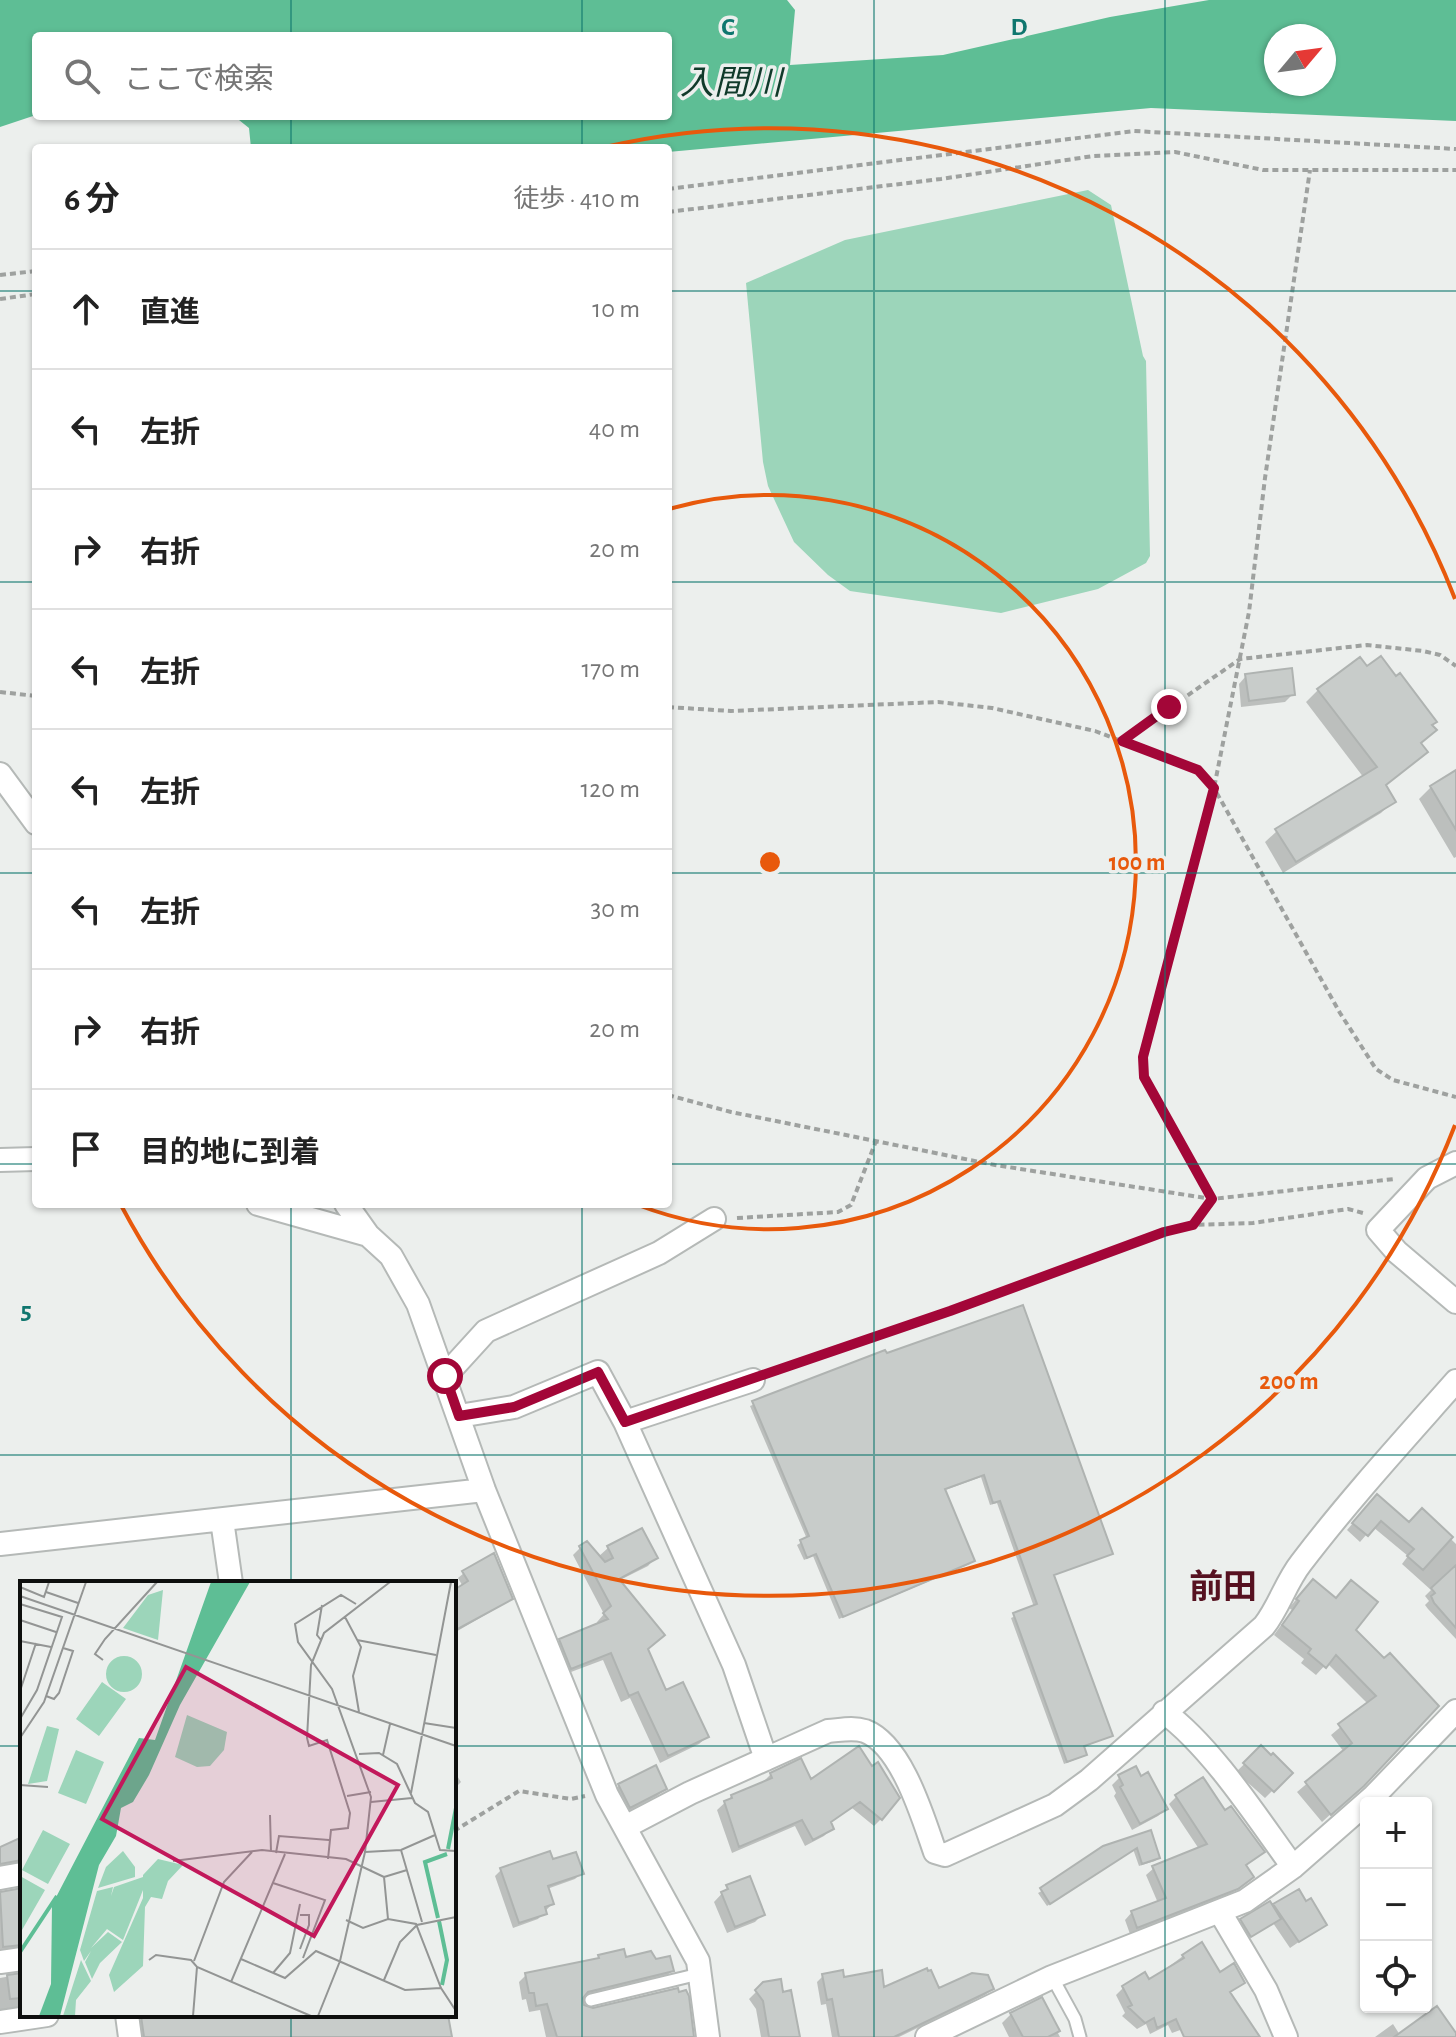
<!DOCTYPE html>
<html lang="ja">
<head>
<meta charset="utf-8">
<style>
  :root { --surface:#fff; --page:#f6f6f6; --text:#222; --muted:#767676; --line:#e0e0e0 }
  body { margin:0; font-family:"Alegreya Sans","Noto Sans JP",sans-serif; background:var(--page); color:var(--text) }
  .controls { position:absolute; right:24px; bottom:24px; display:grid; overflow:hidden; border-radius:8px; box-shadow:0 2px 6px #0004 }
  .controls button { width:72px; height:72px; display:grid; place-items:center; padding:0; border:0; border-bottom:2px solid var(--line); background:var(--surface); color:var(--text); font:40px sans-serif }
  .compass { position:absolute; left:1264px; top:24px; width:72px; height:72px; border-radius:50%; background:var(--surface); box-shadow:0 2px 6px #0004; rotate:61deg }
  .stop { position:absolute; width:24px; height:24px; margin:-18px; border:6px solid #a30638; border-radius:50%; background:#fff }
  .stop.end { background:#a30638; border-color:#fff; box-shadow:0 2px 8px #0008 }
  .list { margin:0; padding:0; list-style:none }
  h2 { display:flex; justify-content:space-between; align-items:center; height:104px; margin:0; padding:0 32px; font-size:34px }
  h2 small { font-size:26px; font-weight:400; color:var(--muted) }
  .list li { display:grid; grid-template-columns:52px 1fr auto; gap:24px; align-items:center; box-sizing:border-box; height:120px; padding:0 32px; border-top:2px solid var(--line) }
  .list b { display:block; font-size:30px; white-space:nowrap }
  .list em { font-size:26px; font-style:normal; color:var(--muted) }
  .icon { flex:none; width:44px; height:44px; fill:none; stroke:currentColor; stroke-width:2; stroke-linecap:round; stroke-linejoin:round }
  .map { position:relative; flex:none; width:1456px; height:2037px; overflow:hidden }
  .search { position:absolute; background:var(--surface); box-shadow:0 2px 6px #0004; left:32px; top:32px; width:640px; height:88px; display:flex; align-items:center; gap:20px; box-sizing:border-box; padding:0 28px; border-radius:8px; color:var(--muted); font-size:30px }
  .panel { position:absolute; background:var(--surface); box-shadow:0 2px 6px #0004; left:32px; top:144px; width:640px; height:1064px; border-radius:8px }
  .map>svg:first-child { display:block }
</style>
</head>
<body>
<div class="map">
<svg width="1456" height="2037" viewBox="0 0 1456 2037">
  <rect width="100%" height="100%" fill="#ecefed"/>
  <path fill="#9cd5ba" d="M1088,190L1111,205L1143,356L1146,361L1150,556L1146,563L1098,589L1001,613L850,591L828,575L794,542L768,486L763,462L746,283L845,240Z"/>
  <path fill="#5ebe95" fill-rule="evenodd" d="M0,0H787L795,10L790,65L943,55L1110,17L1209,0H1456V121L1151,108L668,152V148H251L249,128L234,116H668V36H36V115L0,127ZM1276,36H1324V84H1276Z"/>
  <path fill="#0003" d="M1366,669L1430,726L1420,744L1425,752L1384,786L1393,801L1381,813L1283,873L1265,842L1277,831L1364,778L1306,702L1318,690Z
    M1246,676L1293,694L1285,702L1241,707L1239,684Z
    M1456,773V857L1454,858L1419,799L1431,787Z
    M884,1352L1110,1553L1053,1576L1111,1735L1083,1748L1085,1754L1082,1757L1064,1764L1011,1618L1034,1607L997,1503L990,1505L981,1477L943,1491L973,1560L970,1564L839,1619L813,1556L804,1560L797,1545L807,1539L750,1406Z
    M1370,1503L1409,1524L1422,1511L1456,1544V1639L1428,1609L1425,1605L1429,1601L1425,1596L1431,1590L1402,1564L1408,1556L1373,1527L1360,1542L1347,1530Z
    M581,1547L598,1557L608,1548L655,1558L648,1566L618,1581L665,1693L707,1737L699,1744L660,1763L630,1698L621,1702L603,1660L563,1675L552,1648L560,1640L599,1625L597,1622L604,1614L573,1555Z
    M464,1573L510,1598L504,1604L454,1633V1590L462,1585L458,1578Z
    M1304,1590L1353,1630L1384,1661L1390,1656L1353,1794L1322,1822L1297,1792L1344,1752L1331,1735L1368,1704L1327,1663L1316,1675L1301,1663L1304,1659L1274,1635L1292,1610L1289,1608Z
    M1261,1748L1290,1773L1265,1798L1236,1772Z
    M872,1769L881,1819L874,1826L852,1808L829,1823L832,1828L824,1836L805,1846L795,1826L732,1853L717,1810L732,1796L763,1782L771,1774L810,1782Z
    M454,1771L461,1782L454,1789Z
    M1120,1777L1165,1809L1158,1816L1132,1830L1114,1796L1116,1793L1112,1785Z
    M619,1786L665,1789L657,1796L622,1815L611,1793Z
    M1176,1797L1225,1813L1262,1852L1244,1867L1251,1877L1229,1895L1130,1934L1125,1920L1132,1912L1158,1903L1146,1875L1154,1868L1199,1849L1169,1804Z
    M1149,1833L1158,1858L1155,1861L1139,1866L1133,1849L1047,1906L1038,1893Z
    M22,1839V1869H0V1850Z
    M552,1862L581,1873L575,1879L547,1889L552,1904L538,1919L513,1928L495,1876L501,1870Z
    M728,1887L763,1914L755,1922L727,1933L714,1902Z
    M22,1889V1954L0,1953V1893Z
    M1274,1906L1325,1924L1290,1948L1273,1923L1247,1939L1238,1924Z
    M1183,1956L1219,1974L1243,1982L1229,1994L1258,2037H1189L1183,2029L1172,2033L1168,2025L1150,2034L1146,2024L1137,2029L1122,2016L1125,2013L1116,1995L1123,1988L1148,1982Z
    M600,1957L656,1961L672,1971L664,1978L581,1998V2004L587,2010L692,2037H546L540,2010L529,2012L526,1999L522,2000L519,1982L526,1975L596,1960Z
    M22,1974V2009L0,2012V1978Z
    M823,1976L883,1990L992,1989L985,1995L899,2037H832L826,2004L821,2005L817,1982Z
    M764,1984L782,1994L798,2037H761L756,2009L749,1999Z
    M1041,2000L1060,2037H1009L1002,2023L1011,2014Z
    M163,2015H446L450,2037H141L139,2022L142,2018Z
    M1393,2024L1400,2035L1456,2037H1375Z"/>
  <path fill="#c8ccca" stroke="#afb3b1" stroke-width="2" d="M1381,656L1396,676L1400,673L1437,722L1432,725L1437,730L1421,743L1428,752L1386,785L1396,802L1296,862L1275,829L1377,767L1317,689L1360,657L1367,666Z
    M1292,668L1295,695L1249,701L1245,674Z
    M1456,770V830L1430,786Z
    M1023,1305L1113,1554L1054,1575L1113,1736L1084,1746L1087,1755L1067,1762L1013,1613L1037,1604L1000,1501L993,1503L984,1475L945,1489L975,1561L843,1617L816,1554L807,1558L800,1540L809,1536L752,1401L885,1350L887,1353Z
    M1377,1494L1409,1522L1422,1508L1453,1537L1423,1570L1407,1556L1414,1549L1381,1521L1368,1536L1352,1523Z
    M642,1528L658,1558L619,1579L665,1635L648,1649L666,1690L683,1682L709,1737L668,1756L638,1692L629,1696L611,1653L571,1669L559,1639L608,1619L603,1613L611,1606L579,1546L587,1541L605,1562L613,1558L607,1546Z
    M494,1553L513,1599L454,1631V1590L468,1581L462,1571Z
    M1456,1565V1628L1434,1603L1431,1596L1435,1593L1431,1588Z
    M1313,1579L1336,1598L1351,1580L1378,1602L1356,1630L1384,1658L1390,1653L1439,1706L1364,1786L1331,1815L1305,1782L1352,1743L1338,1724L1376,1696L1336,1655L1326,1668L1308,1653L1311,1649L1282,1625L1299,1601L1296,1599Z
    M1261,1745L1271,1755L1273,1753L1293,1773L1274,1792L1243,1763Z
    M859,1746L872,1766L878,1762L900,1798L882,1820L860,1802L831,1822L834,1829L813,1840L802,1820L739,1847L724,1801L732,1798L731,1795L772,1778L770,1773L801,1758L811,1779Z
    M656,1765L667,1789L630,1808L618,1784Z
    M1136,1766L1141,1776L1148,1772L1168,1809L1140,1824L1120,1787L1123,1785L1118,1775Z
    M1203,1777L1225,1810L1231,1806L1265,1852L1246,1865L1254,1877L1238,1889L1137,1928L1131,1911L1166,1898L1152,1866L1207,1844L1175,1795Z
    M1151,1830L1160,1858L1142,1864L1137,1848L1050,1904L1040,1888L1103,1846Z
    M22,1837V1860L0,1864V1847Z
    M550,1851L553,1859L576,1852L584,1874L548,1886L554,1904L545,1907L547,1914L519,1923L500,1868Z
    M750,1876L765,1915L735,1927L721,1892L728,1889L726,1885Z
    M22,1888V1945L3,1947L0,1892Z
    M1299,1889L1306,1901L1311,1898L1327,1925L1299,1942L1273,1904Z
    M1270,1901L1281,1919L1251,1937L1240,1919Z
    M1202,1942L1220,1972L1234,1963L1245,1983L1230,1992L1260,2037H1184L1176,2019L1157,2028L1154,2018L1145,2023L1128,2007L1132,2005L1122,1986L1145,1972L1149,1979L1184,1958L1182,1955Z
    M624,1949L626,1957L651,1951L656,1959L670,1956L674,1971L588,1992L583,1998L584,2005L593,2008L678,1988L679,1992L686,1990L689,1996L694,2037H557L547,2004L536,2006L534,1993H529L525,1973L599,1958L598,1955Z
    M927,1968L928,1971L931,1970L939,1988L972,1973L988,1975L994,1989L894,2037H839L832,1999L827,2000L822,1974L843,1970L844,1977L882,1970L884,1987Z
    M22,1973V1998L10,1999L7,1975Z
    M781,1979L783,1992L791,1990L800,2037H769L763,2001L755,1990L763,1982Z
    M1042,1997L1060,2031L1048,2037H1023L1010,2013Z
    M1437,2006L1456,2033V2037H1394Z
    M151,2015H448L452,2037H144L141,2016Z"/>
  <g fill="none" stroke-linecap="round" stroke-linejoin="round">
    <g stroke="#b5b9b7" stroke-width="15">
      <path id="service" d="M1052,1977L1075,2019L1080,2037
        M591,2000L699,1974"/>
    </g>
    <g stroke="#b5b9b7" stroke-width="26">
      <path id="minor" d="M0,774L36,823
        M0,1160L36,1159
        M1456,1163L1427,1178L1378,1230L1397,1252L1456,1302
        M258,1204L368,1235
        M346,1204L368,1235L391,1256L418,1304L484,1490L607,1795L698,1961L708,2037
        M445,1376L486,1331L659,1253L714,1219
        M459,1416L514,1407L598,1372L625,1422L734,1665L766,1759
        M625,1422L753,1380
        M222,1520L231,1583
        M0,1544L484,1490
        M1164,1712C1211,1746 1258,1819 1293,1867
        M625,1827L690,1793L828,1731C841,1730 853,1727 865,1731C902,1745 923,1818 935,1852L945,1855L1055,1805L1089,1780L1264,1626C1279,1607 1286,1582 1301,1563C1349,1500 1403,1441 1456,1381
        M0,1878L22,1874
        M1220,1912L1266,1990L1286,2037
        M0,1962L22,1959
        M127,2015L130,2037
        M0,2022L47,2015
        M927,2037L1052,1977L1245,1901L1293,1867L1374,1796L1456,1711"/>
    </g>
    <path stroke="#9ea19f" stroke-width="4" stroke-dasharray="6 4" stroke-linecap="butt" d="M668,189L1134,131L1456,149
      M668,212L941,179L1093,156L1175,152L1263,170H1456
      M0,275L36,271
      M0,299L36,294
      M0,692L36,696
      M668,707L731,711L938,702L992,708L1095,731L1198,770L1214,788L1340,1013L1376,1069L1393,1080L1456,1097
      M1122,741L1240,659L1367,645L1423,651L1440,655L1456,666
      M668,1095L731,1112L995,1165L1212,1199L1394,1179
      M1212,1199L1144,1077L1143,1057L1214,788L1249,612L1265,478L1310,170
      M737,1218L838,1212L851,1205L876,1141
      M1193,1225L1212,1199
      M774,1373L1164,1232L1193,1225L1253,1223L1348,1209L1363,1213
      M454,1831L519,1791L571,1799L585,1796"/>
    <use href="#service" stroke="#fff" stroke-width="11"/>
    <use href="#minor" stroke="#fff" stroke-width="22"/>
  </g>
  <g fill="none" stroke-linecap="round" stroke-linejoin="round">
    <path stroke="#a30638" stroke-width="10" d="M445,1376L459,1416L514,1407L598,1372L625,1422L950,1311L1164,1232L1193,1225L1212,1199L1144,1077L1143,1057L1214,788L1198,770L1122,741L1169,707"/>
  </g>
  <path fill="none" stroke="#0f766e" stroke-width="2" stroke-opacity="0.55" d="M291,0V36M582,0V36M874,0V2037M1165,0V2037M291,116V148M582,116V148M0,291H36M668,291H1456M0,582H36M668,582H1456M0,873H36M668,873H1456M0,1164H36M668,1164H1456M291,1204V1583M582,1204V2037M0,1455H1456M0,1746H22M454,1746H1456M291,2015V2037"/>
  <g fill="none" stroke="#e8590c" stroke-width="4">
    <path d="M669 509A367 367 0 1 1 638 1205"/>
    <path d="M1455 1125A734 734 0 0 1 122 1207M605 147A734 734 0 0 1 1455 599"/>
  </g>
  <g text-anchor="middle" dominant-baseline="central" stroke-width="7" stroke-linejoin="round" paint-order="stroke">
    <g font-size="34" font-style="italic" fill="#103a2a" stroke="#ecefed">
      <text x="731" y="84">入間川</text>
    </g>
    <g font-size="34" font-weight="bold" fill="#561120" stroke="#ecefed">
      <text x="1223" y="1588">前田</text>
    </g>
  </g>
  <g transform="translate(20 1581)">
    <rect width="436" height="436" fill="#ecefed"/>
    <path d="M143,9L138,59L103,47L128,14ZM86 93a18 18 0 1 1 36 0a18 18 0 1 1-36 0ZM82,101L106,118L79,155L56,138ZM167,134L207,151L204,169L190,185L177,186L155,176ZM27,145L39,148L27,200L8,203ZM56,169L84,181L66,223L38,212ZM23,249L50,263L28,303L2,289ZM103,270L115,286V296L78,307L86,286ZM138,278L163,284L148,300L142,318L131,316L125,326L123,385L94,411L89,394L123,317V294ZM0,295L25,309L2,349L0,347ZM123,296L125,304L103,359L87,348L71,367L88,351L102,361L80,382L72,398L65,381L71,370L64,380L60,369L77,310L93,306L91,315L94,306ZM61,379L71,400L56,419L55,435H43Z" fill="#9cd5ba"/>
    <path d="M191,1H230L160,124L129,194L113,221L101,227L96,255L79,284L40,435H19L31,403L32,324L119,157L135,159Z" fill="#5ebe95"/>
    <path fill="none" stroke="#5ebe95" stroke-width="4" d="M428,268L436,227M418,337L405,281L427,273M419,340L427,379L422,404M0,371L37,315"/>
    <path fill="none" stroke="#939594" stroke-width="2" d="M0,6L24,16L29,1M26,11L58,22M0,15L436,165M0,23L42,36L17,109L0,138M325,36L341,66L333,95L339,131M0,39L36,51M301,59L297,54L302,24M337,59L416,74M0,60L31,66M83,79L75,73L85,58L137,1M1,107L16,62M26,115L34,118L39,112L53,70L43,67M404,142L436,147M0,157L24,121L66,1M339,173L359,172L377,183L395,222L408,231L420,269L436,270M363,174L370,143M0,204L28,206M391,212L431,1M327,215L351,211M351,221L392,217M250,234L251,271M381,269L402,341M345,271L381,269L415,254M256,272L259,255L309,259M308,278L311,249L328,247L330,232L307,159L289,165L287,157L291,84L304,52L370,1M153,280L242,269L326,278L364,296L368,338M364,296L387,289M253,302L305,319L283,377M280,334H289V344L280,368M326,339L343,347L368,338L396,343L421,407L436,430M221,378L265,397L296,370L385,409L421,407M129,379L136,374L171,379L177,386L291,435M174,380L204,301L232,271M253,392L270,372L280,323M364,399L380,361L397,344L436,336M211,401L265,273M173,435L177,386M298,435L320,380L345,271L351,216L312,108L278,61L275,43L321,14L336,23"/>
    <path fill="#c2185b" fill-opacity="0.15" stroke="#c2185b" stroke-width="4" d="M166,86L378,204L294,355L82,238Z"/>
    <rect width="436" height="436" fill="none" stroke="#0e0f0e" stroke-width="4"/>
  </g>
  <g font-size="26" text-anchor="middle" font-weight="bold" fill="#0f766e" stroke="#ecefed" stroke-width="7" stroke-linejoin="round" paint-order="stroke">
    <text x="728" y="35">C</text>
    <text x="1019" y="35">D</text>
    <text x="26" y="1319">5</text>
  </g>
  <circle cx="770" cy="862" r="12" fill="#e8590c" stroke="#ecefed" stroke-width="4"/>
  <g font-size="24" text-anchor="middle" font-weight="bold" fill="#e8590c" stroke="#ecefed" stroke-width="7" stroke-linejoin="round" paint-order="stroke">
    <text x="1137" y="870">100 m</text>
    <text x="1289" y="1389">200 m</text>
  </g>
</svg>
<div class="controls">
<button>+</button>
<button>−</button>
<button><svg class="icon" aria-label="locate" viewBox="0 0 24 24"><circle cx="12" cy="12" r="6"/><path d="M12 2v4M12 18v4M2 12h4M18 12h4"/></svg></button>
</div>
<svg class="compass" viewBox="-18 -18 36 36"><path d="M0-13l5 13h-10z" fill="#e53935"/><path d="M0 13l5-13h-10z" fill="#767676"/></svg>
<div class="stop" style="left:445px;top:1376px"></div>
<div class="stop end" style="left:1169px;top:707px"></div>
<div class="search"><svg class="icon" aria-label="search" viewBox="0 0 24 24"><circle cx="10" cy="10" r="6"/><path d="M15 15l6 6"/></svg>ここで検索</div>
<section class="panel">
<h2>6 分<small>徒歩 · 410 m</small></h2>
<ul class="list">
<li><svg class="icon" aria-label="ahead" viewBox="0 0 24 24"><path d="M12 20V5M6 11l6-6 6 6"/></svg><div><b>直進</b></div><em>10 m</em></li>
<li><svg class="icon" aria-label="left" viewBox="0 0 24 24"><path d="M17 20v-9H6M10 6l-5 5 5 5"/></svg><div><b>左折</b></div><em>40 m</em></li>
<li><svg class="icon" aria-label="right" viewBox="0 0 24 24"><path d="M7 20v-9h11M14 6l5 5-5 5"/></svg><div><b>右折</b></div><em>20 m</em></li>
<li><svg class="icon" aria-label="left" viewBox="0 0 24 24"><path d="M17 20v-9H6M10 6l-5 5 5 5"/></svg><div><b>左折</b></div><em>170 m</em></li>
<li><svg class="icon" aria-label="left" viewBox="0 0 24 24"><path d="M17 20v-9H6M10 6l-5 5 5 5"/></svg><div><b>左折</b></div><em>120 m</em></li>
<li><svg class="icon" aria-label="left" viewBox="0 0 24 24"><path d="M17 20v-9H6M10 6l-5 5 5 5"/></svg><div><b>左折</b></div><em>30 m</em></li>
<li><svg class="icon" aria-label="right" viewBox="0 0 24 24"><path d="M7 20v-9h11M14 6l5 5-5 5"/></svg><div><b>右折</b></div><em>20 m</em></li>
<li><svg class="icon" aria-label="arrive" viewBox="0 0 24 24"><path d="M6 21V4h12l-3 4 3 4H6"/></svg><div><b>目的地に到着</b></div></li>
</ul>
</section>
</div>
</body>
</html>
